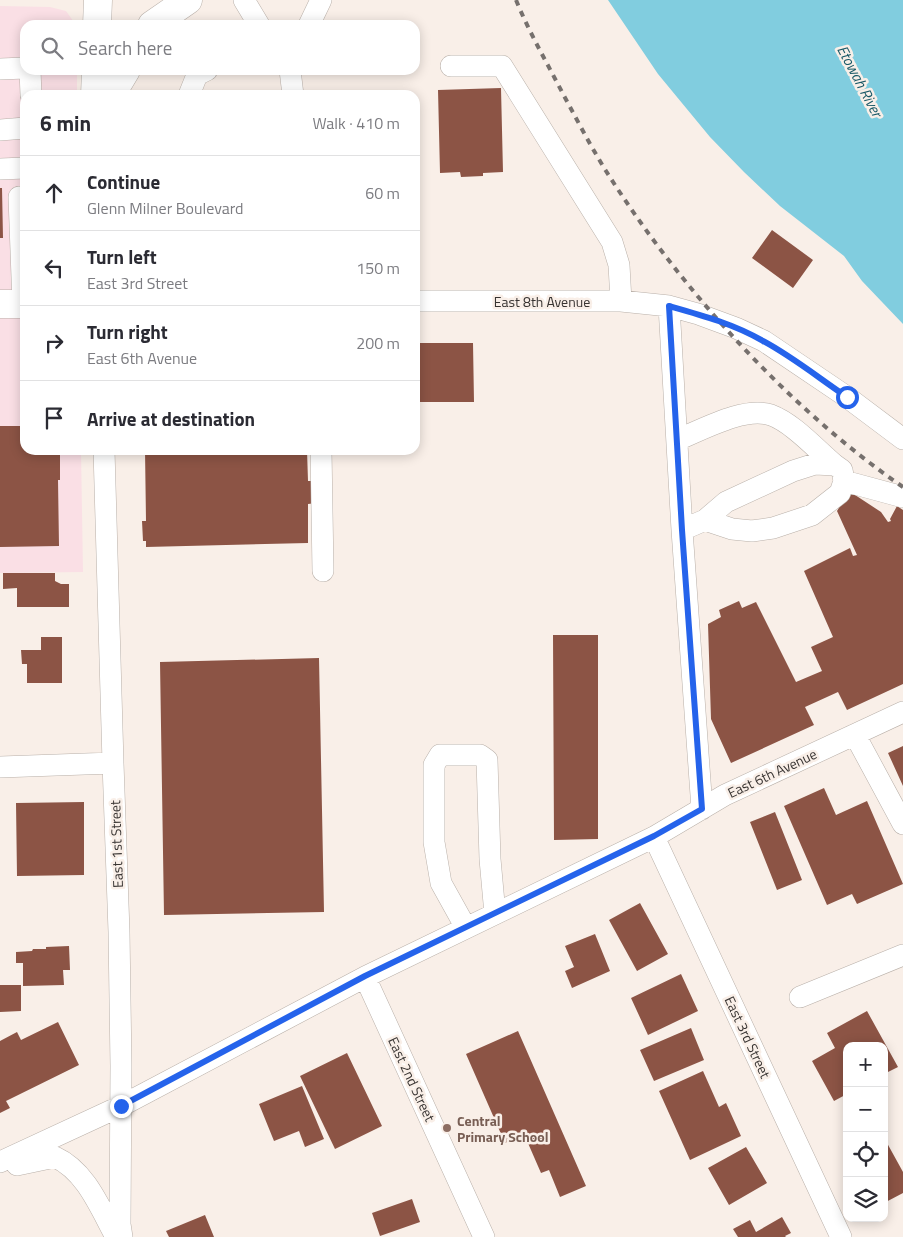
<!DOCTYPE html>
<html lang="en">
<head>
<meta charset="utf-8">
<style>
  :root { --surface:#fff; --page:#f2f2f3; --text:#2b2b33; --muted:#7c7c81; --line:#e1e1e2 }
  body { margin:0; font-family:"Titillium Web",sans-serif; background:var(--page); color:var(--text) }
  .controls { position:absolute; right:15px; bottom:15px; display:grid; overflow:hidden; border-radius:10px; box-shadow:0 2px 12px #0003 }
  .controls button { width:45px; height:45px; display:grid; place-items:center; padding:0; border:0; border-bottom:1px solid var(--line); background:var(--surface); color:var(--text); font:25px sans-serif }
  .stop { position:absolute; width:15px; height:15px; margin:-11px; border:4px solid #2563eb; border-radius:50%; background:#fff }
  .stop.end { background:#2563eb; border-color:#fff; box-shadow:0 1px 5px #0008 }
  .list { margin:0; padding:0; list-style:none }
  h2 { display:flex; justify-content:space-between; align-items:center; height:65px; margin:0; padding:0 20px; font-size:21px }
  h2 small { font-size:16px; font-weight:400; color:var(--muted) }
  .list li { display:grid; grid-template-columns:32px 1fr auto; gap:15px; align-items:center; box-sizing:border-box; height:75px; padding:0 20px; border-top:1px solid var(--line) }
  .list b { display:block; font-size:19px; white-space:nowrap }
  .list p { margin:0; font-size:16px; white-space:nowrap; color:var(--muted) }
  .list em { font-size:16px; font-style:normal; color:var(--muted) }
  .icon { flex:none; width:28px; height:28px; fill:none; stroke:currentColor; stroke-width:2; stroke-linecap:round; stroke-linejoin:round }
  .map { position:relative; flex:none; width:903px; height:1237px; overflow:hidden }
  .search { position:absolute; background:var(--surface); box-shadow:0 2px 12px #0003; left:20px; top:20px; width:400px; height:55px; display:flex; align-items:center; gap:12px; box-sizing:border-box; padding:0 18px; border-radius:15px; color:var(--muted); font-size:19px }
  .panel { position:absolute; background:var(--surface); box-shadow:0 2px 12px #0003; left:20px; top:90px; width:400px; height:365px; border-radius:15px }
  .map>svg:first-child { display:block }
</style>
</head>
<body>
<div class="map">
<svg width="903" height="1237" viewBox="0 0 903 1237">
  <rect width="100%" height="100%" fill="#f9efe8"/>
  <path fill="#fadfe5" d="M0,6L50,7L66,11L76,25H25V70H77V95H25V450H81L83,572L0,573Z"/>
  <path fill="#81cddf" d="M608,0H903V324L862,281L844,256L780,206L744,172L710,137L658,74Z"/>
  <path fill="#8c5445" d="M501,88L503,172L483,173V176L461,177L460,172L440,173L438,90Z
    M0,188H2L3,238H0Z
    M772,230L813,260L793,288L752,258Z
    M417,343H473L474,402H417Z
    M0,426H25V450H56V455H60V480H58L59,546L0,547Z
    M145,450H307L308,481H316L317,503L308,504V543L146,547V541H143L142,521H146Z
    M849,491L881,512L888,522L891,521L890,519L897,506L903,510V684L847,710L838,692L805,707L814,725L731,763L711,719L708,624L721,617L719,610L739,601L742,608L756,602L796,682L822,671L811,647L833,637L804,571L850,548L853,556L857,555L837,511Z
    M3,573H55V581L61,584H69V607H17V588L3,589Z
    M553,635H598V839L554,840Z
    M41,637H62V683H27V664H22L21,650H41Z
    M319,658L324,912L164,915L160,662Z
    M903,746V786L888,753Z
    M824,788L836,815L867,801L903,884L857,904L852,894L827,905L784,806Z
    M84,802V875L17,876L16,803Z
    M775,812L802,880L777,890L750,822Z
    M640,903L668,954L637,971L609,920Z
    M595,934L610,971L572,988L565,971L574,967L565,946Z
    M69,946L70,970H63L64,985L23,986V963H16V952L32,951L33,949H46V947Z
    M681,974L698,1011L648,1035L631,998Z
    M0,985H21V1011L0,1012Z
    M867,1011L898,1067L884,1074V1046H847V1094L834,1101L812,1061L835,1048L827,1033Z
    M58,1022L79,1065L6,1101L10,1108L0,1113V1041L17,1032L21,1040Z
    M691,1028L704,1060L654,1081L640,1050Z
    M518,1031L586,1186L560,1197L549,1170L541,1173L524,1134L505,1143L466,1054Z
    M347,1053L382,1126L335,1149L300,1076Z
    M703,1071L719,1107L726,1103L741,1136L690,1160L659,1091Z
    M302,1086L324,1139L305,1147L299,1131L274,1141L259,1104Z
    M887,1143L903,1172V1193L884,1203V1144Z
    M746,1147L767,1183L729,1205L708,1168Z
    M412,1199L420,1222L380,1236L372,1213Z
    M205,1215L214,1237H169L166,1231Z
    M782,1217L791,1233L785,1236L786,1237H738L733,1229L750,1220L756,1232Z"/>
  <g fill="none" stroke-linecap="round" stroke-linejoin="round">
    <g stroke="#b9b0a9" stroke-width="22">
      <path id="minor" d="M244,0L259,25
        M309,25L321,0
        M451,66H502L612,242L619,265L621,301
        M0,69L25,68
        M30,70L31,95
        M290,70L293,95
        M189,95L197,75L207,70
        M0,130L25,128
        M0,169L25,168
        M19,197L23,304
        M415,301H621L669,306L698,314L736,328L764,341L847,397L903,439
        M669,306L682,530L702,809
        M677,440C702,430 744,406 771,415C793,423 817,450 835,465
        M104,450L113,763L119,932L121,1066L120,1224L122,1237
        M321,450L323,571
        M844,481L903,497
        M682,530L705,520L726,502L793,471L815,464L835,465L842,470L844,481L840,493L812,515L773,528L752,531L732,529L705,520
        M855,735L903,824
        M0,767L113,763
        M654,837L841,1237
        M466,928L441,883L434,842V765L440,755H480L487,760L490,859L495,914
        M365,977L484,1237
        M800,997L903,955
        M0,1162L121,1106L365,977L654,837L725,795L903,712
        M17,1165L55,1157C86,1171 100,1208 116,1237"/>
    </g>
    <g stroke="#b9b0a9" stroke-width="29">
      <path id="major" d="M97,25L98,0
        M152,25L188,0
        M95,95L96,70
        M111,95L126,70
        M0,304H25"/>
    </g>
    <use href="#minor" stroke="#fff" stroke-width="21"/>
    <use href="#major" stroke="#fff" stroke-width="28"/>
    <path stroke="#76706d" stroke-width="4" stroke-dasharray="6 6" stroke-linecap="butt" d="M516,0C529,32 546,61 562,92C576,118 590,145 606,171C680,288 788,408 903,487"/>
  </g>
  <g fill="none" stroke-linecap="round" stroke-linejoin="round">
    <path stroke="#2563eb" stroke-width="6" d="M121,1106L365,976L654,836L702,809L682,530L669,306C701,315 734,324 763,341C793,357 820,379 847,397"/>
  </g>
  <circle fill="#8d6e63" stroke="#f9efe8" stroke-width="2" cx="447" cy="1128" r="5"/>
  <g text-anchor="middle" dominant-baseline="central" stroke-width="5" stroke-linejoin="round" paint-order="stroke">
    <g font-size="14" fill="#383432" stroke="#f9efe8">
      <text x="542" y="301">East 8th Avenue</text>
      <text transform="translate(772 773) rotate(-25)">East 6th Avenue</text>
      <text transform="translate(116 844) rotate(-92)">East 1st Street</text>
      <text transform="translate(748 1037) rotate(65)">East 3rd Street</text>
      <text transform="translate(412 1079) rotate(65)">East 2nd Street</text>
    </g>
    <g font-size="14" font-weight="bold" fill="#785e54" stroke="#f9efe8" text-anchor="start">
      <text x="457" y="1120">Central<tspan x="457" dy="16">Primary School</tspan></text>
    </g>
    <g font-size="15" font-style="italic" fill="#195866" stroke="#f9efe8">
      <text transform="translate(860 81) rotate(62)">Etowah River</text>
    </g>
  </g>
</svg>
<div class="controls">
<button>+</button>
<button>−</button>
<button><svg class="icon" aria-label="locate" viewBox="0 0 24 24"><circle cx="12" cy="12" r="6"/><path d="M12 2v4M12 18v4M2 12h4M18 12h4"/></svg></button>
<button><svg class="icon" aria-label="layers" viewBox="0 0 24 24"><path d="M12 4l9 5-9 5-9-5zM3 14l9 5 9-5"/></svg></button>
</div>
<div class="stop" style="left:847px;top:397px"></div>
<div class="stop end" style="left:121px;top:1106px"></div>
<div class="search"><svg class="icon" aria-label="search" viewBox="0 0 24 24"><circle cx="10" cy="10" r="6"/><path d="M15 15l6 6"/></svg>Search here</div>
<section class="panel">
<h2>6 min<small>Walk · 410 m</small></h2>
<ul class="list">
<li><svg class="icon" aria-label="ahead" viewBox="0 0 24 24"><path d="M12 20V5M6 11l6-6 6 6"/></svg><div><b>Continue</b><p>Glenn Milner Boulevard</p></div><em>60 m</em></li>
<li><svg class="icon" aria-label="left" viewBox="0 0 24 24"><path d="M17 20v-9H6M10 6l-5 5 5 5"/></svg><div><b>Turn left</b><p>East 3rd Street</p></div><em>150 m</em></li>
<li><svg class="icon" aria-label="right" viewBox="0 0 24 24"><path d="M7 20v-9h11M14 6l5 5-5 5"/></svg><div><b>Turn right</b><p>East 6th Avenue</p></div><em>200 m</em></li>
<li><svg class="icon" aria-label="arrive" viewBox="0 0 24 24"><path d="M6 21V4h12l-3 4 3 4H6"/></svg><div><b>Arrive at destination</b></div></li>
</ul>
</section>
</div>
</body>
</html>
